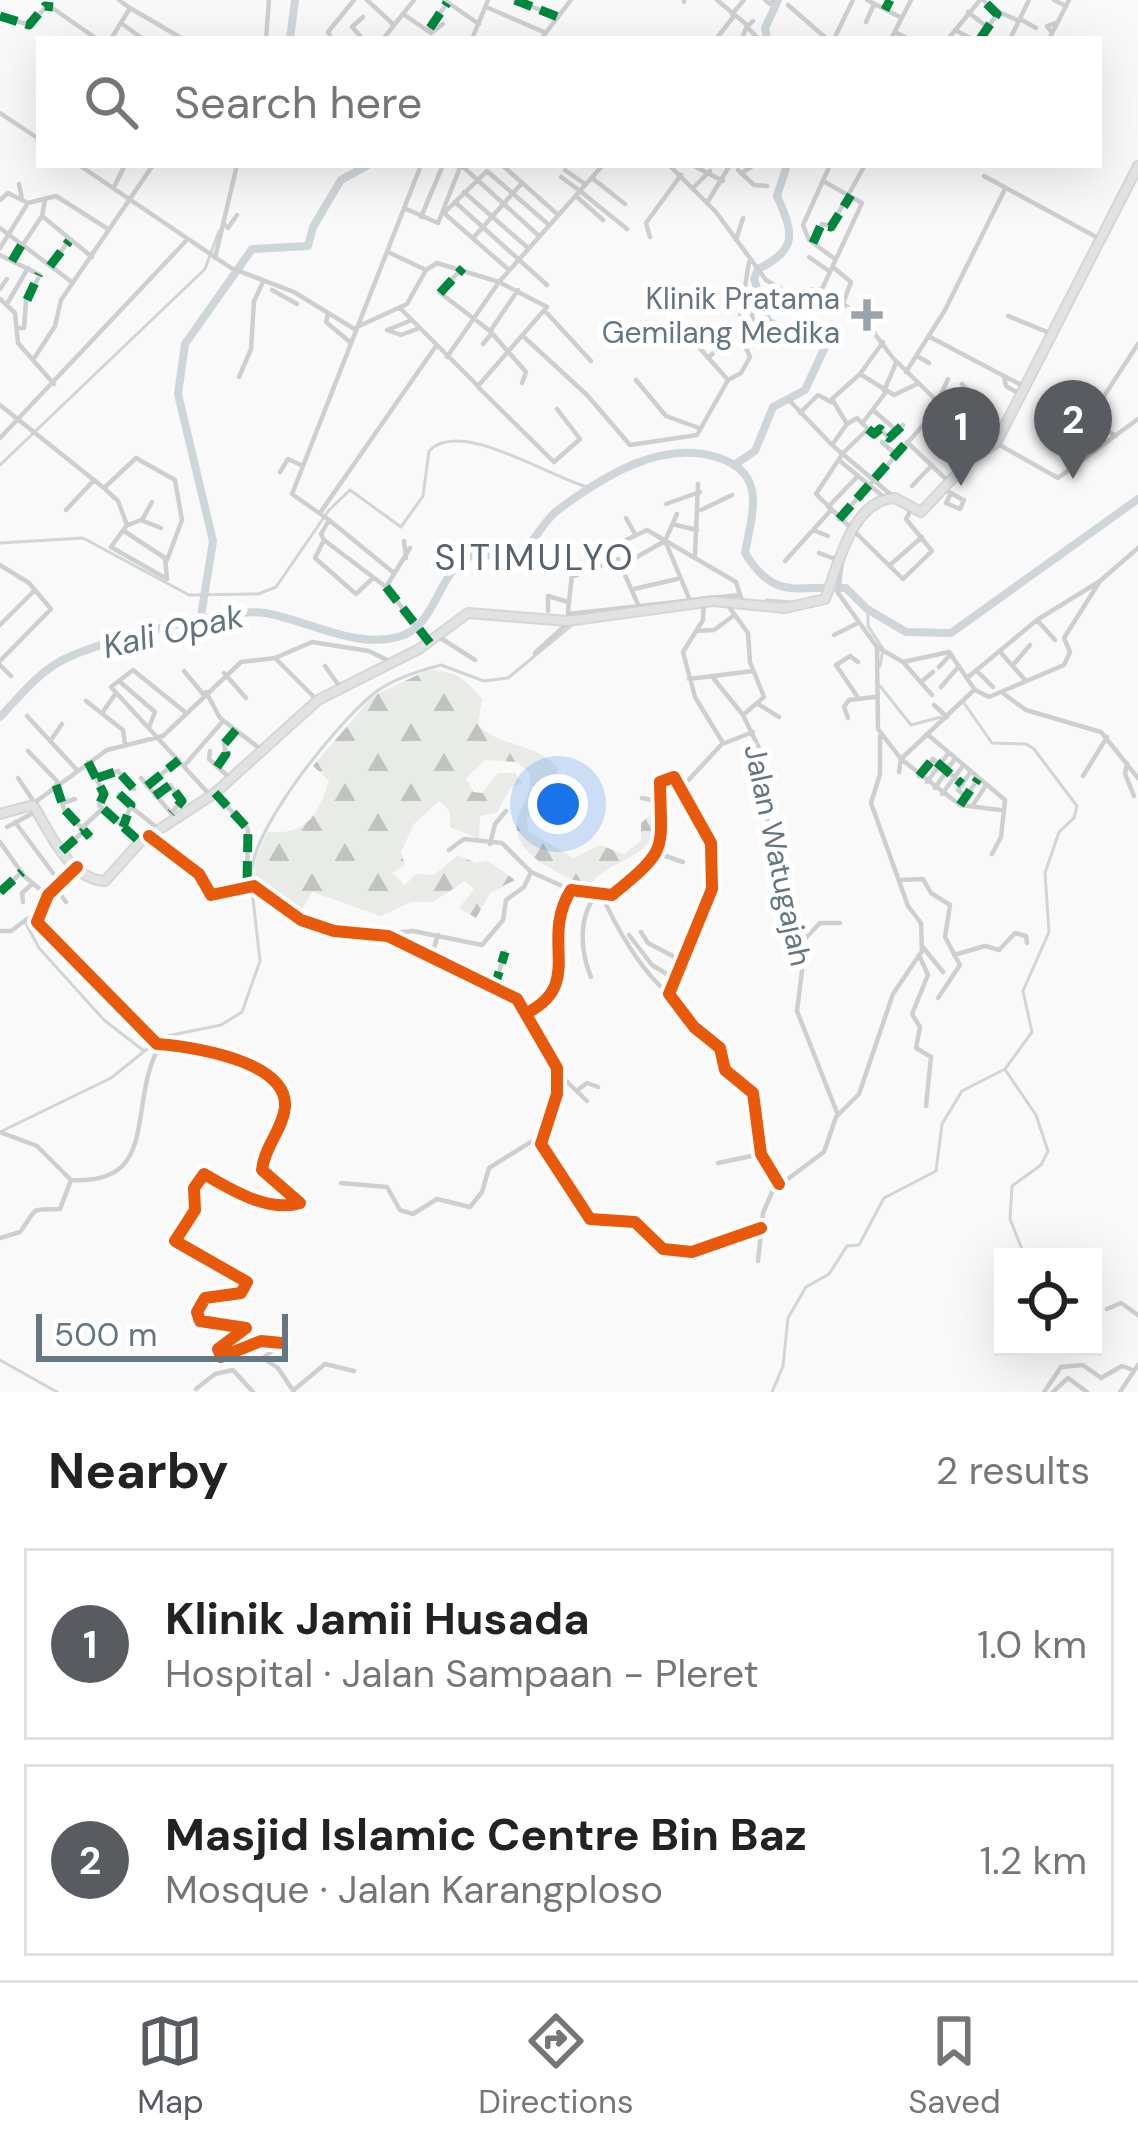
<!DOCTYPE html>
<html lang="en">
<head>
<meta charset="utf-8">
<style>
  :root { --surface:#fff; --page:#f6f6f6; --text:#222; --muted:#767676; --line:#e0e0e0; --accent:#585c60 }
  body { margin:0; font-family:"DM Sans",sans-serif; background:var(--page); color:var(--text) }
  .controls { position:absolute; right:36px; bottom:36px; display:grid; overflow:hidden; border-radius:0px; box-shadow:0 12px 48px #0002 }
  .controls button { width:108px; height:108px; display:grid; place-items:center; padding:0; border:0; border-bottom:3px solid var(--line); background:var(--surface); color:var(--text); font:60px sans-serif }
  .scale { position:absolute; left:36px; bottom:30px; width:252px; box-sizing:border-box; padding-left:12px; border:6px solid #657683; border-top:0; font-size:33px; line-height:42px; white-space:nowrap; color:#657683; -webkit-text-stroke:9px #fff; paint-order:stroke }
  .you { position:absolute; left:558px; top:804px; width:42px; height:42px; margin:-30px; border:9px solid #fff; border-radius:50%; background:#1a73e8; box-shadow:0 0 0 18px #1a73e833 }
  .badge { display:grid; place-items:center; width:78px; height:78px; border-radius:50%; background:var(--accent); color:#fff; font-size:39px; font-weight:700 }
  .pin { position:absolute; translate:-50% -99px; filter:drop-shadow(0 3px 6px #0008) }
  .pin::after { content:''; position:absolute; top:63px; width:42px; height:36px; background:inherit; clip-path:polygon(0 0,100% 0,50% 100%) }
  .list { margin:0; padding:0; list-style:none }
  h2 { display:flex; justify-content:space-between; align-items:center; height:156px; margin:0; padding:0 48px; font-size:51px }
  h2 small { font-size:39px; font-weight:400; color:var(--muted) }
  .list li { display:grid; grid-template-columns:78px 1fr auto; gap:36px; align-items:center; box-sizing:border-box; height:192px; margin:0 24px 24px; padding:0 24px; border:3px solid var(--line); border-radius:0px }
  .list b { display:block; font-size:45px; white-space:nowrap }
  .list p { margin:0; font-size:39px; white-space:nowrap; color:var(--muted) }
  .list em { font-size:39px; font-style:normal; color:var(--muted) }
  .icon { flex:none; width:66px; height:66px; fill:none; stroke:currentColor; stroke-width:2; stroke-linecap:round; stroke-linejoin:round }
  .map { position:relative; flex:none; width:1138px; height:1392px; overflow:hidden }
  .search { position:absolute; background:var(--surface); box-shadow:0 12px 48px #0002; left:36px; right:36px; top:36px; height:132px; display:flex; align-items:center; gap:30px; box-sizing:border-box; padding:0 42px; border-radius:0px; color:var(--muted); font-size:45px }
  .sheet { height:588px; background:var(--surface) }
  nav { display:flex; justify-content:space-around; align-items:center; box-sizing:border-box; height:168px; border-top:3px solid var(--line); background:var(--surface); font-size:33px; color:var(--muted) }
  nav a { display:grid; justify-items:center; gap:6px }
  nav .on { color:var(--accent) }
  .map>svg:first-child { display:block }
</style>
</head>
<body>
<div class="map">
<svg width="1138" height="1392" viewBox="0 0 1138 1392">
  <defs>
    <pattern id="forest-firs" width="22" height="20" patternUnits="userSpaceOnUse" patternTransform="scale(3)"><rect width="22" height="20" fill="#e8ebe6"/><path d="M5 1l3.5 6h-7zM16 11l3.5 6h-7z" fill="#c0c3c0"/></pattern>
  </defs>
  <rect width="100%" height="100%" fill="#f9f9f9"/>
  <path fill="url(#forest-firs)" d="M428,670C454,670 466,679 482,699L478,725C501,748 535,742 558,768L554,786L527,819L528,831L573,858L600,845L624,854L641,841V823L654,811L660,821C650,862 606,859 589,887C563,875 508,855 518,818C523,800 534,792 529,772L517,762L485,760L466,778L473,792L482,793L498,773H515L523,783L511,787L497,813L480,816L479,839L451,827L449,810L439,801L414,824L401,852L405,865L392,873L405,885L416,874L434,875L458,855L476,863L488,861L515,880L490,893L476,918L459,908L474,889L465,881L433,902H411L381,916L312,892L300,913L276,901L254,877L255,860L268,832C306,835 318,816 329,781L313,766L373,696Z"/>
  <g fill="none" stroke-linecap="round" stroke-linejoin="round">
    <path stroke="#ced6d9" stroke-width="3" d="M0,465L205,269L219,231
      M0,543L83,538L189,595L258,594L276,587L329,510L350,490L401,527L423,496L429,451C459,418 548,476 587,487L615,475
      M766,600L792,602
      M868,610V626L883,649L880,666
      M880,686L911,725L941,717
      M251,883C245,835 335,726 372,695C389,680 418,671 441,665L484,681L508,678L572,625L574,616L594,614
      M25,922L39,948L104,1020L144,1051
      M1006,1071L1036,1115L1048,1151L1041,1165L1012,1186L1010,1219L1025,1257
      M2,1131L111,1078L162,1037L221,1025L242,1012L260,961L252,890
      M0,1360L57,1392
      M772,1392L783,1366L788,1318L806,1287L829,1274L847,1246L859,1245L884,1198L936,1171L942,1124L962,1091L1005,1069L1032,1032L1023,991L1049,932L1045,873L1059,832L1074,818L1077,806L1034,749L1026,744L992,743L964,703"/>
    <path stroke="#ced6d9" stroke-width="8" d="M290,39L295,0
      M767,39L765,28L778,0
      M737,463L755,451L773,407L805,390L826,345L795,337L768,321L754,279L758,269C798,249 794,234 777,196L787,165
      M200,622L213,541L178,394L185,344L252,249L308,246L313,227L341,180L368,165
      M0,717C20,696 42,668 69,657C105,641 228,607 265,613C307,620 355,649 398,637C437,627 437,572 469,557C482,550 500,560 513,555C535,547 541,522 558,510C602,477 660,440 716,457C767,472 753,510 745,553C775,602 797,585 846,588L867,609L906,632L951,633L1138,499"/>
    <g stroke="#d5d6d7" stroke-width="12">
      <path id="secondary" d="M0,814L33,805C49,831 69,879 105,881L140,842L215,793L318,700L419,649L468,613L567,621L713,601L785,608L825,599C838,567 851,500 895,498L921,512L971,459L996,443L1138,166"/>
    </g>
    <path stroke="#cecfd0" stroke-width="4.5" d="M367,0L394,25
      M444,0L479,24
      M515,0L558,17
      M717,0L747,25L742,39
      M765,0L770,4L774,0
      M867,0L902,18
      M1054,0L1066,6L1069,0
      M684,2V0
      M788,5L827,39
      M486,7L546,33
      M130,8L183,39
      M997,11L1019,21
      M968,12L987,27
      M403,14L431,33L443,24
      M732,14L744,0
      M0,16L29,25L48,5L97,39
      M363,17L352,27L363,39
      M1020,19L1036,28
      M753,21L747,27L759,39
      M866,22L874,4
      M121,23L143,39
      M430,28L447,3
      M955,30L972,39
      M895,32L909,39
      M1052,33L1047,26L1058,22
      M111,39L130,8L119,0
      M266,39L269,0
      M332,39L328,32L354,0
      M383,39L414,0
      M454,39H455
      M472,39L488,0
      M541,39L571,0
      M716,39L734,16
      M834,39L853,0
      M891,39L911,0
      M948,39L980,0
      M980,39L997,14L983,0
      M1010,39L1029,0
      M1049,39L1066,6
      M0,113L39,139
      M79,165L231,268L294,292L356,330
      M461,165L539,236
      M502,165L556,213
      M669,165L716,212L766,280L784,291L822,289L862,317L893,358L987,450
      M692,165L723,181
      M830,165L803,225L809,240L835,259
      M565,170L585,184
      M738,170L754,185L767,186
      M743,172L754,165
      M984,176L1100,239
      M561,177L580,191
      M592,178L625,204
      M823,181L862,203L823,287
      M19,184L22,199
      M114,187L125,165
      M693,188L710,171
      M580,191L627,229
      M464,192L527,247
      M576,196L603,220
      M0,200L8,193L28,203L56,196L108,229
      M455,202L547,285
      M707,203L730,165
      M404,208L438,223L461,165
      M444,213L487,171L549,225
      M445,214L509,270
      M42,216L92,257
      M421,217L443,165
      M224,224L228,228L237,215
      M0,228L73,283
      M474,237L522,183
      M650,237L646,223L681,175
      M736,240L743,218
      M813,243L822,224L831,226L865,165
      M0,248L28,203
      M388,252L426,270
      M0,255L40,275L26,301L24,328H16
      M809,257L829,271
      M215,258L237,165
      M12,261L42,216L45,200
      M50,266L68,242
      M834,268L851,282L843,304
      M462,269L439,292L490,331L526,372L522,383
      M0,289L7,279
      M272,290L297,304
      M0,299L15,313L18,343L54,384
      M748,300L759,342
      M7,304L28,268
      M545,311L591,361
      M328,314L326,322L351,343
      M1008,316L1052,334
      M412,320L387,330L401,335L417,329
      M357,327L407,304L426,270L437,263L499,282L547,307L478,386L400,308
      M491,330L518,290
      M738,330L750,357L741,373L728,380L688,335L738,330L749,262
      M524,337L587,395L630,445L697,435L728,380
      M930,337L1004,376L1006,386L1018,393
      M883,342L860,374L832,399L847,424L857,418L868,429L843,453L816,494L903,579L932,551L906,519L911,510
      M483,344L492,333
      M917,356L929,363
      M35,357L55,326L61,300L153,165
      M447,357L499,282L603,165
      M708,358L724,343
      M906,372L945,310L1005,189
      M860,374L894,395L917,384
      M1004,376L1025,387
      M239,377L251,349L254,301L262,284
      M636,380L666,416L699,428
      M478,387L554,462L580,439L557,409
      M884,391L896,363
      M939,399L948,379
      M789,400L832,445
      M0,405L104,488L118,501L127,525L111,547L167,579L165,558L124,531
      M873,410L896,430
      M800,413L818,395L831,402
      M1076,413L1116,436
      M1093,413L1138,344
      M955,416L969,392L962,384
      M864,421L886,392
      M847,424L832,445L895,498
      M868,429L874,434L880,429L889,438L903,425
      M0,438L185,242
      M955,440L968,431
      M882,442L896,455
      M907,442L949,482
      M996,443L1058,478L1138,419
      M840,461L885,498
      M280,472L288,459L301,465
      M912,486L932,465
      M104,488L136,458L175,480L182,520L167,560
      M944,489L963,500H964L960,509L946,503L951,493
      M666,504L700,492
      M828,507L857,477
      M66,510L94,480
      M701,510L732,495
      M320,513L436,346
      M626,518L635,534
      M839,519L943,403
      M142,520L152,502
      M329,520L394,573
      M128,525L141,520L161,528
      M676,525L697,530
      M813,530L828,536
      M324,540L315,558L356,594L373,578
      M404,541L406,558
      M666,543L689,598
      M410,548L386,587L324,540L321,534L329,520L292,494L421,165
      M819,553L840,561
      M695,555L698,484
      M565,559L572,574L568,611
      M842,560L838,593L877,647L903,662L949,652L975,690L989,697L1064,665L1070,652L1064,638L1100,581L1138,548
      M785,561L831,510
      M628,562L665,541L677,514
      M0,565L29,583L51,609L0,661
      M890,565L922,537
      M572,574L599,553L647,530L736,582L743,604
      M572,577L618,559L639,607
      M386,587L427,640
      M634,589L677,579
      M727,604L748,633L750,662L764,697L743,715L760,750L771,849L787,926L803,963L797,1011L838,1115
      M548,611V596L568,602
      M568,614L740,595
      M1037,620L1055,640
      M0,625L34,591
      M696,631L714,630L733,616
      M834,635L856,624
      M439,637L475,660
      M877,647L878,729L901,759L974,690
      M535,653L571,620
      M1002,654L1026,681
      M275,658L317,700
      M903,662L932,695
      M0,665L11,676
      M1013,665L1030,645
      M325,666L340,687
      M939,667L951,654
      M184,671L203,694
      M977,671L993,687
      M224,673L246,698
      M967,678L1037,620L1100,581
      M689,679L753,671
      M714,679L743,715
      M119,681L155,712L149,727
      M921,682L933,672
      M941,687L959,666
      M206,692L220,718L263,751
      M1004,694L1026,710L1101,732L1138,778
      M857,696L836,665L850,656L858,662
      M86,701L123,730L125,744
      M758,704L779,717
      M934,705L947,717
      M185,712L133,670L111,687L209,794
      M102,713L116,693
      M27,716L77,770
      M848,718L844,707L849,700L875,697
      M927,734L1005,800L1001,837L992,854
      M51,740L62,724
      M725,743L753,732
      M28,751L57,781
      M210,751L209,759L232,780
      M88,762L104,794L99,805L138,840
      M1127,763L1125,774L1134,796
      M184,766L223,721
      M217,767L226,754L224,744L236,730
      M899,772L901,759L960,805L1000,810
      M919,776L933,759L962,784
      M1083,776L1107,737
      M18,778L34,802
      M97,778L118,771L134,789
      M141,778L172,814
      M927,782L947,755
      M56,785L64,809L90,837
      M147,786L179,760
      M681,788L723,743L695,697L683,652L703,620L704,602
      M935,788L954,760
      M215,793L248,829L247,885
      M119,794L131,805L123,827
      M942,794L962,767
      M155,796L170,785L182,801L171,813
      M965,796L958,790L970,773
      M642,798L662,802
      M34,803L107,750L163,736L241,662L275,658L312,642L369,651L391,662
      M62,803L75,799
      M961,804L978,779
      M973,805L986,785
      M131,807L159,829
      M15,822L53,873
      M7,827L37,811
      M81,829L102,809
      M149,836L199,874L211,895L254,886L301,920L334,931L388,936L517,999L557,1068V1094L541,1144L590,1219L635,1222L663,1249L692,1252L761,1228
      M0,842L24,876L47,895
      M490,844L495,824L506,811
      M449,850L464,839L502,843L531,872L571,890
      M62,851L84,831
      M657,853L683,862
      M76,868L48,895L37,922L157,1044C188,1046 288,1060 285,1107C283,1129 264,1147 262,1170L300,1203C268,1213 230,1189 204,1174L194,1188L195,1210L175,1241L247,1282L241,1293L205,1298L197,1312L200,1321L246,1328L218,1349L221,1357L261,1341L282,1343
      M901,880L923,879L931,893L950,905L945,937L960,965L938,998
      M57,890L66,902
      M0,892L22,872
      M602,895C615,926 642,972 667,992
      M23,902L22,893L32,884
      M0,931H11L38,911
      M641,932L648,943L682,961
      M382,934L413,931L482,945L503,920L506,900L524,887L531,872
      M629,935L652,965L675,979
      M922,946L943,972
      M797,947L820,923H840
      M919,955L928,975L912,1014L920,1027L916,1048L931,1057L926,1106
      M954,955L985,946L999,950L1015,933L1026,936L1027,943
      M431,957L438,935
      M591,977C580,951 578,916 597,894
      M494,989L505,952
      M527,1013C585,983 539,941 571,890L612,895C670,848 661,851 660,782L674,777L711,843L712,889L669,994L694,1027L720,1048L725,1070L753,1093L761,1154L779,1184
      M558,1073L587,1101
      M579,1089L587,1083L598,1087
      M0,1132L37,1146L71,1180
      M718,1163L761,1154
      M341,1183L387,1187L400,1210L413,1214L437,1199L470,1207L482,1192L489,1168L542,1135
      M0,1238L20,1232C39,1206 28,1210 60,1209L71,1180C162,1185 126,1104 160,1045
      M758,1261L763,1213L773,1190L824,1152L836,1117L859,1094L893,994L922,951L921,923L908,906L871,803L880,774V736
      M1107,1309L1121,1303L1138,1315
      M282,1343L263,1358L278,1368L294,1392
      M196,1389L215,1374L233,1370L253,1392
      M295,1389L325,1364L354,1371
      M1044,1392L1061,1367L1083,1365L1101,1378L1122,1366L1133,1370
      M1053,1392L1068,1378L1087,1392
      M1120,1392L1138,1365"/>
    <use href="#secondary" stroke="#e1e2e2" stroke-width="8"/>
    <path stroke="#00873e" stroke-width="9" stroke-dasharray="18 9" stroke-linecap="butt" d="M515,0L558,17
      M885,10L890,0
      M0,16L29,25L45,6L53,7
      M430,28L447,3
      M980,39L997,14L983,0
      M153,165V166
      M813,243L821,225L831,227L851,195
      M12,261L22,244
      M50,266L69,241
      M440,293L463,268
      M27,300L39,274
      M868,429L874,434L880,429L889,438L903,425
      M839,519L907,442
      M386,587L430,643
      M88,762L104,794L99,805L140,842
      M217,767L226,754L224,744L236,730
      M919,776L933,759L962,784
      M97,778L118,771L134,789
      M56,785L64,809L90,837
      M147,786L179,760
      M215,793L248,829L247,885
      M119,794L131,805L123,827
      M155,796L170,785L182,801L171,813
      M960,805L978,779
      M62,851L84,831
      M0,892L22,872
      M494,989L505,952"/>
    <g stroke="#fff" stroke-width="20">
      <path id="cycleway" d="M149,836L199,874L211,895L254,886L301,920L334,931L388,936L517,999L557,1068V1094L541,1144L590,1219L635,1222L663,1249L692,1252L761,1228
        M77,867L48,895L37,922L157,1044C188,1046 288,1060 285,1107C283,1129 264,1147 262,1170L300,1203C268,1213 230,1189 204,1174L194,1188L195,1210L175,1241L247,1282L241,1293L205,1298L197,1312L200,1321L246,1328L218,1349L221,1357L261,1341L282,1343
        M527,1013C585,983 539,941 571,890L612,895C670,848 661,851 660,782L674,777L711,843L712,889L669,994L694,1027L720,1048L725,1070L753,1093L761,1154L779,1184"/>
    </g>
    <use href="#cycleway" stroke="#e8590c" stroke-width="12"/>
  </g>
  <path fill="#99a4ac" stroke="#fff" stroke-width="4.5" d="M861 297h12v12h12v12h-12v12h-12v-12h-12v-12h12z"/>
  <g text-anchor="middle" dominant-baseline="central" stroke-width="12" stroke-linejoin="round" paint-order="stroke">
    <g font-size="30" fill="#657683" stroke="#fff" text-anchor="end">
      <text x="840" y="298">Klinik Pratama<tspan x="840" dy="34">Gemilang Medika</tspan></text>
    </g>
    <g font-size="30" fill="#657683" stroke="#fff">
      <text transform="translate(778 855) rotate(78)">Jalan Watugajah</text>
    </g>
    <g font-size="33" font-style="italic" fill="#60757c" stroke="#fff">
      <text transform="translate(173 631) rotate(-13)">Kali Opak</text>
    </g>
    <g font-size="36" letter-spacing="3" fill="#57646e" stroke="#fff">
      <text x="535" y="557">SITIMULYO</text>
    </g>
  </g>
</svg>
<div class="controls">
<button><svg class="icon" aria-label="locate" viewBox="0 0 24 24"><circle cx="12" cy="12" r="6"/><path d="M12 2v4M12 18v4M2 12h4M18 12h4"/></svg></button>
</div>
<div class="scale">500 m</div>
<div class="you"></div>
<div class="pin badge" style="left:961px;top:486px">1</div>
<div class="pin badge" style="left:1073px;top:479px">2</div>
<div class="search"><svg class="icon" aria-label="search" viewBox="0 0 24 24"><circle cx="10" cy="10" r="6"/><path d="M15 15l6 6"/></svg>Search here</div>
</div>
<section class="sheet">
<h2>Nearby<small>2 results</small></h2>
<ul class="list">
<li><span class="badge">1</span><div><b>Klinik Jamii Husada</b><p>Hospital · Jalan Sampaan - Pleret</p></div><em>1.0 km</em></li>
<li><span class="badge">2</span><div><b>Masjid Islamic Centre Bin Baz</b><p>Mosque · Jalan Karangploso</p></div><em>1.2 km</em></li>
</ul>
</section>
<nav>
<a class="on"><svg class="icon" aria-label="map" viewBox="0 0 24 24"><path d="M3 6l6-2 6 2 6-2v14l-6 2-6-2-6 2zM9 4v14M15 6v14"/></svg>Map</a>
<a><svg class="icon" aria-label="directions" viewBox="0 0 24 24"><path d="M12 3l9 9-9 9-9-9zM9 14v-3h6M13 9l2 2-2 2"/></svg>Directions</a>
<a><svg class="icon" aria-label="saved" viewBox="0 0 24 24"><path d="M7 4h10v16l-5-4-5 4z"/></svg>Saved</a>
</nav>
</body>
</html>
